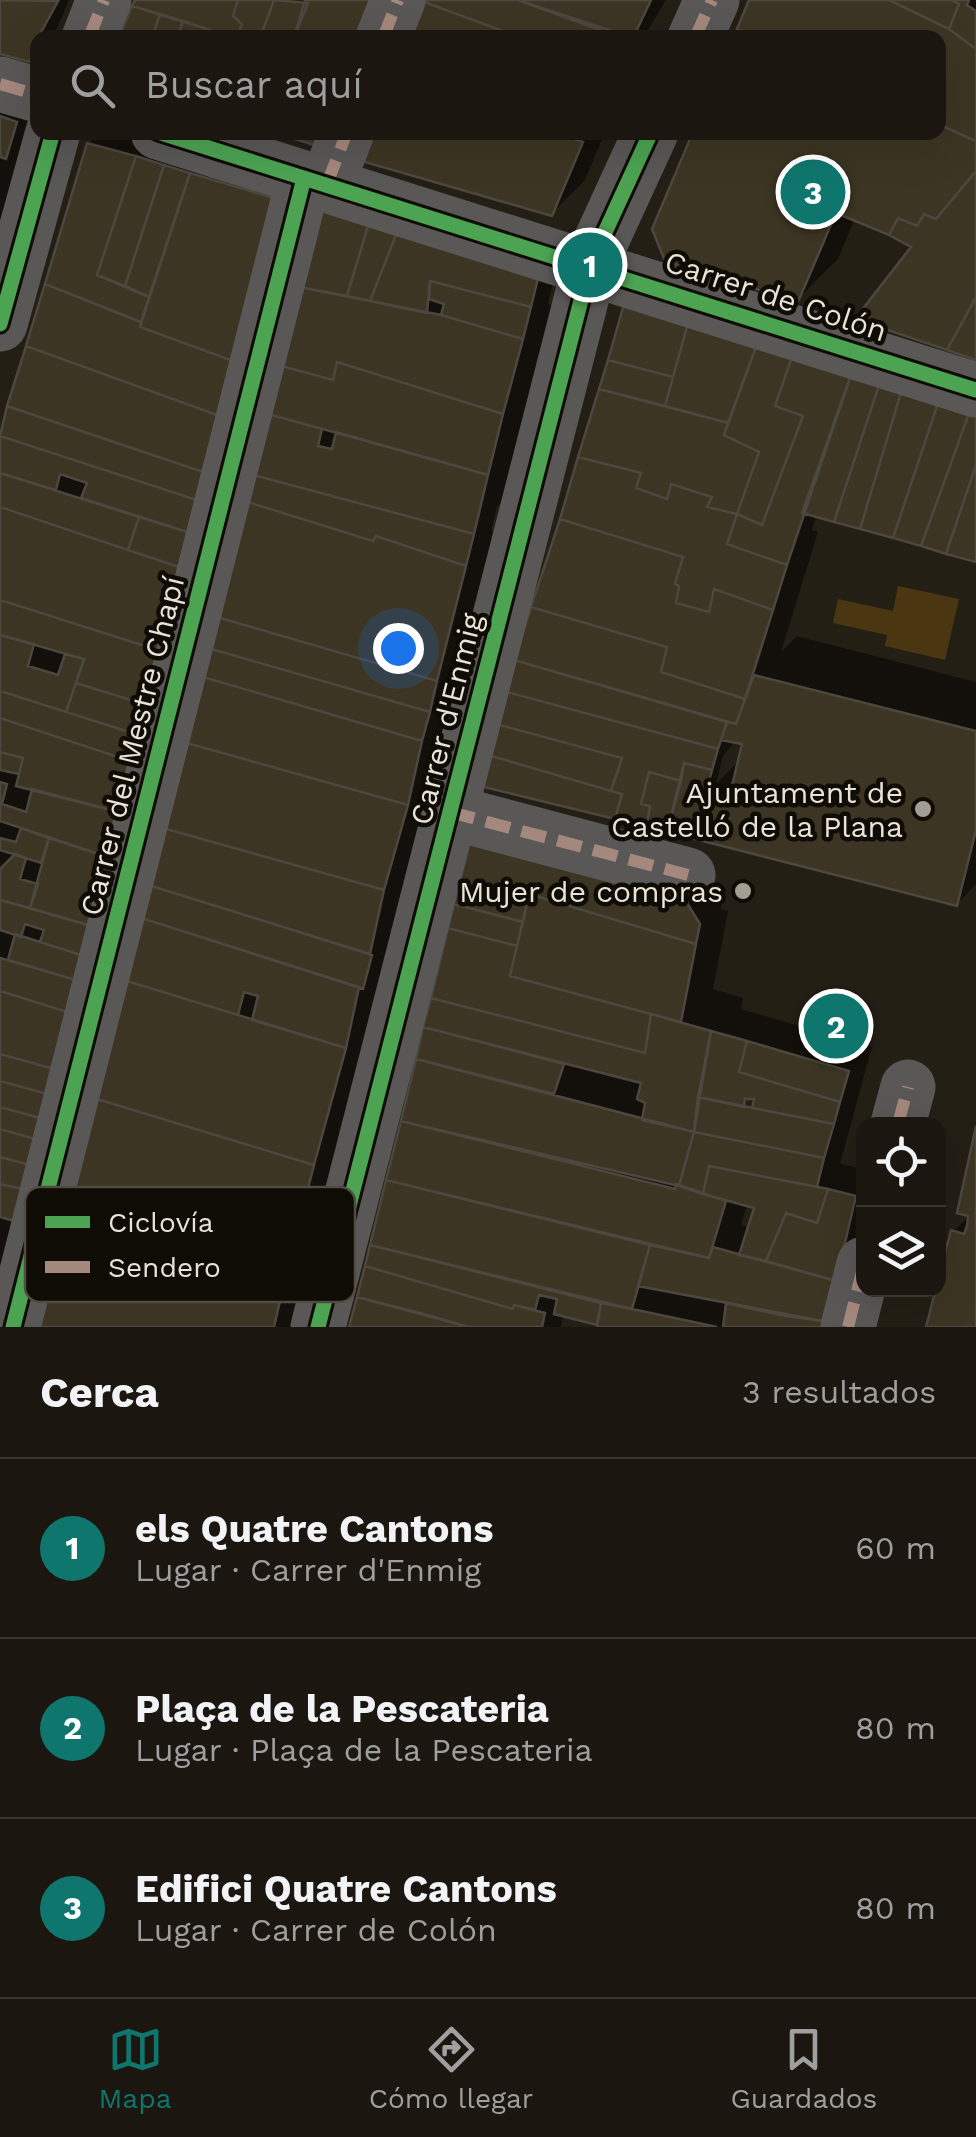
<!DOCTYPE html>
<html lang="es">
<head>
<meta charset="utf-8">
<style>
  :root { --surface:#1b1710; --page:#242019; --text:#f1f3f6; --muted:#a09f9f; --line:#393630; --accent:#0f766e }
  body { margin:0; font-family:"Work Sans",sans-serif; background:var(--page); color:var(--text) }
  .controls { position:absolute; right:30px; bottom:30px; display:grid; overflow:hidden; border-radius:20px; box-shadow:0 10px 40px #0002 }
  .controls button { width:90px; height:90px; display:grid; place-items:center; padding:0; border:0; border-bottom:2px solid var(--line); background:var(--surface); color:var(--text); font:50px sans-serif }
  .you { position:absolute; left:398px; top:648px; width:35px; height:35px; margin:-25px; border:8px solid #fff; border-radius:50%; background:#1a73e8; box-shadow:0 0 0 15px #1a73e833 }
  .badge { display:grid; place-items:center; width:65px; height:65px; border-radius:50%; background:var(--accent); color:#fff; font-size:32px; font-weight:700 }
  .pin { position:absolute; translate:-50% -50%; border:5px solid #fff; box-shadow:0 2px 10px #0006 }
  .list { margin:0; padding:0; list-style:none }
  h2 { display:flex; justify-content:space-between; align-items:center; height:130px; margin:0; padding:0 40px; font-size:42px }
  h2 small { font-size:32px; font-weight:400; color:var(--muted) }
  .list li { display:grid; grid-template-columns:65px 1fr auto; gap:30px; align-items:center; box-sizing:border-box; height:180px; padding:0 40px; border-top:2px solid var(--line) }
  .list b { display:block; font-size:38px; white-space:nowrap }
  .list p { margin:0; font-size:32px; white-space:nowrap; color:var(--muted) }
  .list em { font-size:32px; font-style:normal; color:var(--muted) }
  .icon { flex:none; width:55px; height:55px; fill:none; stroke:currentColor; stroke-width:2; stroke-linecap:round; stroke-linejoin:round }
  .map { position:relative; flex:none; width:976px; height:1327px; overflow:hidden }
  .search { position:absolute; background:var(--surface); box-shadow:0 10px 40px #0002; left:30px; right:30px; top:30px; height:110px; display:flex; align-items:center; gap:25px; box-sizing:border-box; padding:0 35px; border-radius:20px; color:var(--muted); font-size:38px }
  .sheet { height:670px; background:var(--surface) }
  nav { display:flex; justify-content:space-around; align-items:center; box-sizing:border-box; height:140px; border-top:2px solid var(--line); background:var(--surface); font-size:28px; color:var(--muted) }
  nav a { display:grid; justify-items:center; gap:5px }
  nav .on { color:var(--accent) }
  .map>svg:first-child { display:block }
</style>
</head>
<body>
<div class="map">
<svg width="976" height="1327" viewBox="0 0 976 1327">
  <rect width="100%" height="100%" fill="#241f15"/>
  <path fill="#4a3712" d="M898,586L959,599L945,660L885,646L887,635L833,623L838,599L893,611Z"/>
  <path fill="#0007" fill-rule="evenodd" d="M0,0H69L54,35L38,38V51L30,59L0,51Z
    M411,0H666L643,38H397Z
    M751,0H976V357L915,247L855,218L838,259L798,299L667,259L938,132V38H736Z
    M0,86L38,97L0,235Z
    M100,132H155L313,167L0,1327V439L89,144ZM209,176L293,201L292,206L209,181Z
    M362,132H605L585,180L552,213Z
    M560,254L548,304L555,306L506,498L497,507L491,531L498,533L470,645L460,654L447,706L453,708L402,918L390,930L394,931L323,1219L314,1229L309,1249L319,1251L280,1291V1298L319,1258L303,1327H32L296,286ZM156,884L172,890L170,894L156,890ZM71,1233L177,1261V1266L70,1237Z
    M627,305L976,376V557L817,514L812,530L818,532L781,652L797,636L976,682V884L957,904L483,784ZM736,740L745,742L741,759L716,784L723,756Z
    M708,875L722,899L721,909L728,911L713,989L743,998L741,1009L872,1047L840,1164L864,1169V1239L850,1327H599L600,1323L563,1314L561,1327H352L433,1000ZM743,1096L758,1097L754,1111L741,1109ZM747,1204L758,1207L751,1228L741,1225Z
    M976,1142V1327H929L953,1232L971,1214Z"/>
  <path fill="#3d3523" stroke="#4c473f" stroke-width="2.5" d="M0,0L58,1L38,38L30,62L0,54Z
    M135,0H238L233,16L242,24L236,38H207L210,30L132,6Z
    M238,0H274L260,38H236L242,24L233,16Z
    M274,0L308,3L294,38H260Z
    M305,0H382L369,38H294Z
    M419,0L522,38H417L397,31Z
    M419,0H518L622,38H522Z
    M518,0H651L633,38Z
    M749,0H889L949,29L976,49V141L938,124V38H755L737,29Z
    M889,0H952L959,4L949,29Z
    M952,0H969L967,5L976,11V49L949,29L959,4Z
    M132,6L160,14L152,38H119Z
    M160,14L183,21L177,38H152Z
    M183,21L210,30L207,38H177Z
    M0,116L17,122L6,159L0,157Z
    M938,124L976,141V171L936,219L924,214L917,226L898,218L889,235L836,213L798,302L665,261L652,229L693,132H938Z
    M273,132H336L330,150Z
    M360,132H553L583,142L552,216L351,158Z
    M87,143L136,156L97,275L149,297L141,322L45,284Z
    M136,156L164,165L125,286L97,275Z
    M164,165L190,173L149,297L125,286Z
    M976,171V297L947,350L855,319L911,247L889,235L898,218L917,226L924,214L936,219Z
    M190,173L280,200L244,365L140,327Z
    M315,209L368,226L347,296L294,286Z
    M368,226L396,235L370,301L347,296Z
    M396,235L538,278L531,307L430,281L427,313L370,301Z
    M430,281L531,307L523,339L441,315L444,304L429,299Z
    M45,284L141,322L140,327L244,365L231,420L26,346Z
    M294,286L441,315L523,339L503,414L337,362L333,380L274,364Z
    M976,297V360L947,350Z
    M624,304L688,323L673,377L608,360Z
    M688,323L757,344L728,423L665,406Z
    M757,344L793,354L775,406L803,416L762,525L737,514L759,452L724,435Z
    M26,346L231,420L215,476L7,406Z
    M793,354L852,372L787,565L727,544L737,514L762,525L803,416L775,406Z
    M608,360L673,377L665,406L599,389Z
    M337,362L503,414L488,475L261,412L274,364L333,380Z
    M852,372L881,379L834,522L802,513Z
    M881,379L903,386L860,529L834,522Z
    M903,386L940,397L893,538L860,529Z
    M599,389L728,423L724,435L759,452L737,514L707,507L712,497L671,484L667,499L636,488L641,473L578,457Z
    M940,397L972,405L921,546L893,538Z
    M972,405L976,406V465L946,554L921,546Z
    M7,406L215,476L209,504L0,436Z
    M261,412L322,429L318,446L332,449L336,432L488,475L474,534L246,473Z
    M0,436L209,504L200,536L81,498L87,483L60,474L56,490L0,473Z
    M578,457L641,473L636,488L667,499L671,484L712,497L707,507L737,514L727,544L787,565L773,610L714,589L709,612L676,603L679,586L675,584L683,557L560,519Z
    M976,465V562L946,554Z
    M0,473L139,517L128,550L0,507Z
    M246,473L474,534L466,566L376,536L373,541L238,499Z
    M238,499L373,541L376,536L466,566L437,681L210,615Z
    M0,507L191,571L167,653L0,600Z
    M139,517L200,536L191,571L128,550Z
    M560,519L683,557L675,584L679,586L676,603L709,612L714,589L773,610L745,699L661,672L667,647L531,607Z
    M0,600L167,653L153,707L76,683L84,659L0,635Z
    M531,607L667,647L661,672L745,699L736,724L514,660Z
    M210,615L437,681L430,712L201,646Z
    M0,635L34,644L28,666L58,675L65,654L84,659L66,712L0,691Z
    M201,646L430,712L422,741L193,674Z
    M514,660L727,722L718,749L507,692Z
    M193,674L422,741L408,805L176,740Z
    M754,675L976,731V830L957,906L695,839L707,789L730,794L742,744L721,740L727,722L736,724Z
    M76,683L153,707L145,737L66,712Z
    M0,691L145,737L139,764L0,718Z
    M507,692L718,749L712,770L684,763L681,781L649,772L641,804L650,806L646,829L615,819L622,794L611,791L622,758L496,724Z
    M0,718L139,764L126,814L16,786L23,758L0,752Z
    M496,724L622,758L611,791L488,755Z
    M176,740L408,805L384,890L152,825Z
    M0,752L23,758L19,774L0,770Z
    M488,755L622,794L615,819L480,786Z
    M684,763L712,770L695,839L667,832Z
    M649,772L681,781L667,832L646,829L650,806L641,804Z
    M0,782L7,784L2,804L26,812L32,789L126,814L114,859L0,821Z
    M152,825L384,890L370,954L142,883Z
    M21,828L49,838L41,863L0,850V838L16,842Z
    M49,838L114,859L95,927L30,908Z
    M470,842L684,898L700,924L696,944L529,894L523,922L454,904Z
    M15,854L26,858L20,879L38,884L30,908L0,900V869Z
    M142,883L372,955L363,989L132,915Z
    M529,894L696,944L681,1022L510,976Z
    M0,900L95,927L87,957L40,942L44,930L25,924L21,937L0,930Z
    M454,904L523,922L517,946L448,928Z
    M132,915L359,987L346,1048L252,1020L258,996L244,992L238,1015L117,978Z
    M448,928L517,946L510,976L651,1014L645,1053L431,998Z
    M15,934L87,957L79,981L8,960Z
    M0,958L79,981L70,1013L0,991Z
    M117,978L346,1048L314,1165L87,1096Z
    M0,991L70,1013L54,1069L0,1054Z
    M431,998L645,1053L651,1014L711,1031L694,1132L642,1120L645,1103L637,1099L641,1083L423,1027Z
    M423,1027L564,1064L554,1094L416,1059Z
    M711,1031L747,1041L739,1072L840,1102L834,1124L752,1108L754,1099H745L744,1107L698,1097Z
    M747,1041L849,1071L840,1102L739,1072Z
    M0,1054L54,1069L47,1094L0,1081Z
    M416,1059L694,1132L679,1186L401,1121Z
    M0,1081L47,1094L40,1118L0,1107Z
    M87,1096L314,1165L291,1255L198,1231L197,1241L143,1226L135,1250L53,1230Z
    M698,1097L834,1124L824,1158L694,1132Z
    M0,1107L40,1118L35,1139L0,1129Z
    M401,1121L675,1189L676,1184L726,1201L709,1258L386,1180Z
    M976,1126V1327H926L951,1230L964,1234L967,1226L968,1216L957,1213Z
    M0,1129L35,1139L30,1165L0,1157Z
    M694,1132L824,1158L817,1187L709,1166L703,1194L679,1186Z
    M0,1157L30,1165L23,1189L0,1184Z
    M709,1166L828,1189L817,1223L786,1213L766,1261L739,1255L754,1208L703,1194Z
    M386,1180L650,1245L632,1309L370,1245Z
    M0,1184L23,1189L17,1222L0,1217Z
    M828,1189L856,1196L836,1281L766,1261L786,1213L817,1223Z
    M53,1230L282,1292L274,1327H29Z
    M370,1245L601,1303L597,1325L554,1314L557,1299L539,1295L535,1310L514,1305L513,1309L365,1266Z
    M650,1245L709,1258L713,1247L836,1281L828,1322L638,1286Z
    M365,1266L513,1309L514,1305L545,1313L542,1327H469L357,1297Z
    M357,1297L420,1313L469,1327H349Z
    M601,1303L632,1309L717,1327H597Z
    M726,1303L780,1315L828,1322L827,1327H723Z"/>
  <g fill="none" stroke-linecap="round" stroke-linejoin="round">
    <path stroke="#5a5757" stroke-width="55" d="M89,38L104,0
      M383,38L398,0
      M695,38L712,0
      M0,84L38,95
      M158,132L976,390
      M327,184L347,132
      M0,324L53,132
      M450,812L688,875
      M898,1124L908,1087
      M13,1327L304,178
      M318,1327L590,265L651,132
      M848,1327L864,1264"/>
    <path stroke="#a5887d" stroke-width="12" stroke-dasharray="25 12" stroke-linecap="butt" d="M89,38L104,0
      M383,38L398,0
      M695,38L712,0
      M0,84L38,95
      M327,184L347,132
      M450,812L688,875
      M898,1124L908,1087
      M848,1327L864,1264"/>
    <g stroke="#0f0b05" stroke-width="21">
      <path id="cycleway" d="M158,132L976,390
        M0,324L53,132
        M13,1327L304,178
        M318,1327L590,265L651,132"/>
    </g>
    <use href="#cycleway" stroke="#4ca352" stroke-width="15"/>
  </g>
  <g fill="#a39e93" stroke="#0f0b05" stroke-width="4">
    <circle cx="923" cy="809" r="10"/>
    <circle cx="743" cy="891" r="10"/>
  </g>
  <g text-anchor="middle" dominant-baseline="central" stroke-width="9" stroke-linejoin="round" paint-order="stroke">
    <g font-size="30" fill="#e8e2d7" stroke="#0f0b05">
      <text transform="translate(776 296) rotate(18)">Carrer de Colón</text>
      <text transform="translate(446 719) rotate(-76)">Carrer d'Enmig</text>
      <text transform="translate(132 746) rotate(-76)">Carrer del Mestre Chapí</text>
    </g>
    <g font-size="30" fill="#e8e2d7" stroke="#0f0b05" text-anchor="end">
      <text x="903" y="792">Ajuntament de<tspan x="903" dy="34">Castelló de la Plana</tspan></text>
      <text x="723" y="891">Mujer de compras</text>
    </g>
  </g>
  <rect x="25" y="1187" width="330" height="115" rx="15" fill="#0f0b05" stroke="#504c44" stroke-width="2.5"/>
  <rect x="45" y="1216" width="45" height="12" fill="#4ca352"/>
  <rect x="45" y="1261" width="45" height="12" fill="#a5887d"/>
  <g font-size="28" fill="#e8e2d7">
    <text x="108" y="1232">Ciclovía</text>
    <text x="108" y="1277">Sendero</text>
  </g>
</svg>
<div class="controls">
<button><svg class="icon" aria-label="locate" viewBox="0 0 24 24"><circle cx="12" cy="12" r="6"/><path d="M12 2v4M12 18v4M2 12h4M18 12h4"/></svg></button>
<button><svg class="icon" aria-label="layers" viewBox="0 0 24 24"><path d="M12 4l9 5-9 5-9-5zM3 14l9 5 9-5"/></svg></button>
</div>
<div class="you"></div>
<div class="pin badge" style="left:590px;top:265px">1</div>
<div class="pin badge" style="left:836px;top:1026px">2</div>
<div class="pin badge" style="left:813px;top:192px">3</div>
<div class="search"><svg class="icon" aria-label="search" viewBox="0 0 24 24"><circle cx="10" cy="10" r="6"/><path d="M15 15l6 6"/></svg>Buscar aquí</div>
</div>
<section class="sheet">
<h2>Cerca<small>3 resultados</small></h2>
<ul class="list">
<li><span class="badge">1</span><div><b>els Quatre Cantons</b><p>Lugar · Carrer d'Enmig</p></div><em>60 m</em></li>
<li><span class="badge">2</span><div><b>Plaça de la Pescateria</b><p>Lugar · Plaça de la Pescateria</p></div><em>80 m</em></li>
<li><span class="badge">3</span><div><b>Edifici Quatre Cantons</b><p>Lugar · Carrer de Colón</p></div><em>80 m</em></li>
</ul>
</section>
<nav>
<a class="on"><svg class="icon" aria-label="map" viewBox="0 0 24 24"><path d="M3 6l6-2 6 2 6-2v14l-6 2-6-2-6 2zM9 4v14M15 6v14"/></svg>Mapa</a>
<a><svg class="icon" aria-label="directions" viewBox="0 0 24 24"><path d="M12 3l9 9-9 9-9-9zM9 14v-3h6M13 9l2 2-2 2"/></svg>Cómo llegar</a>
<a><svg class="icon" aria-label="saved" viewBox="0 0 24 24"><path d="M7 4h10v16l-5-4-5 4z"/></svg>Guardados</a>
</nav>
</body>
</html>
